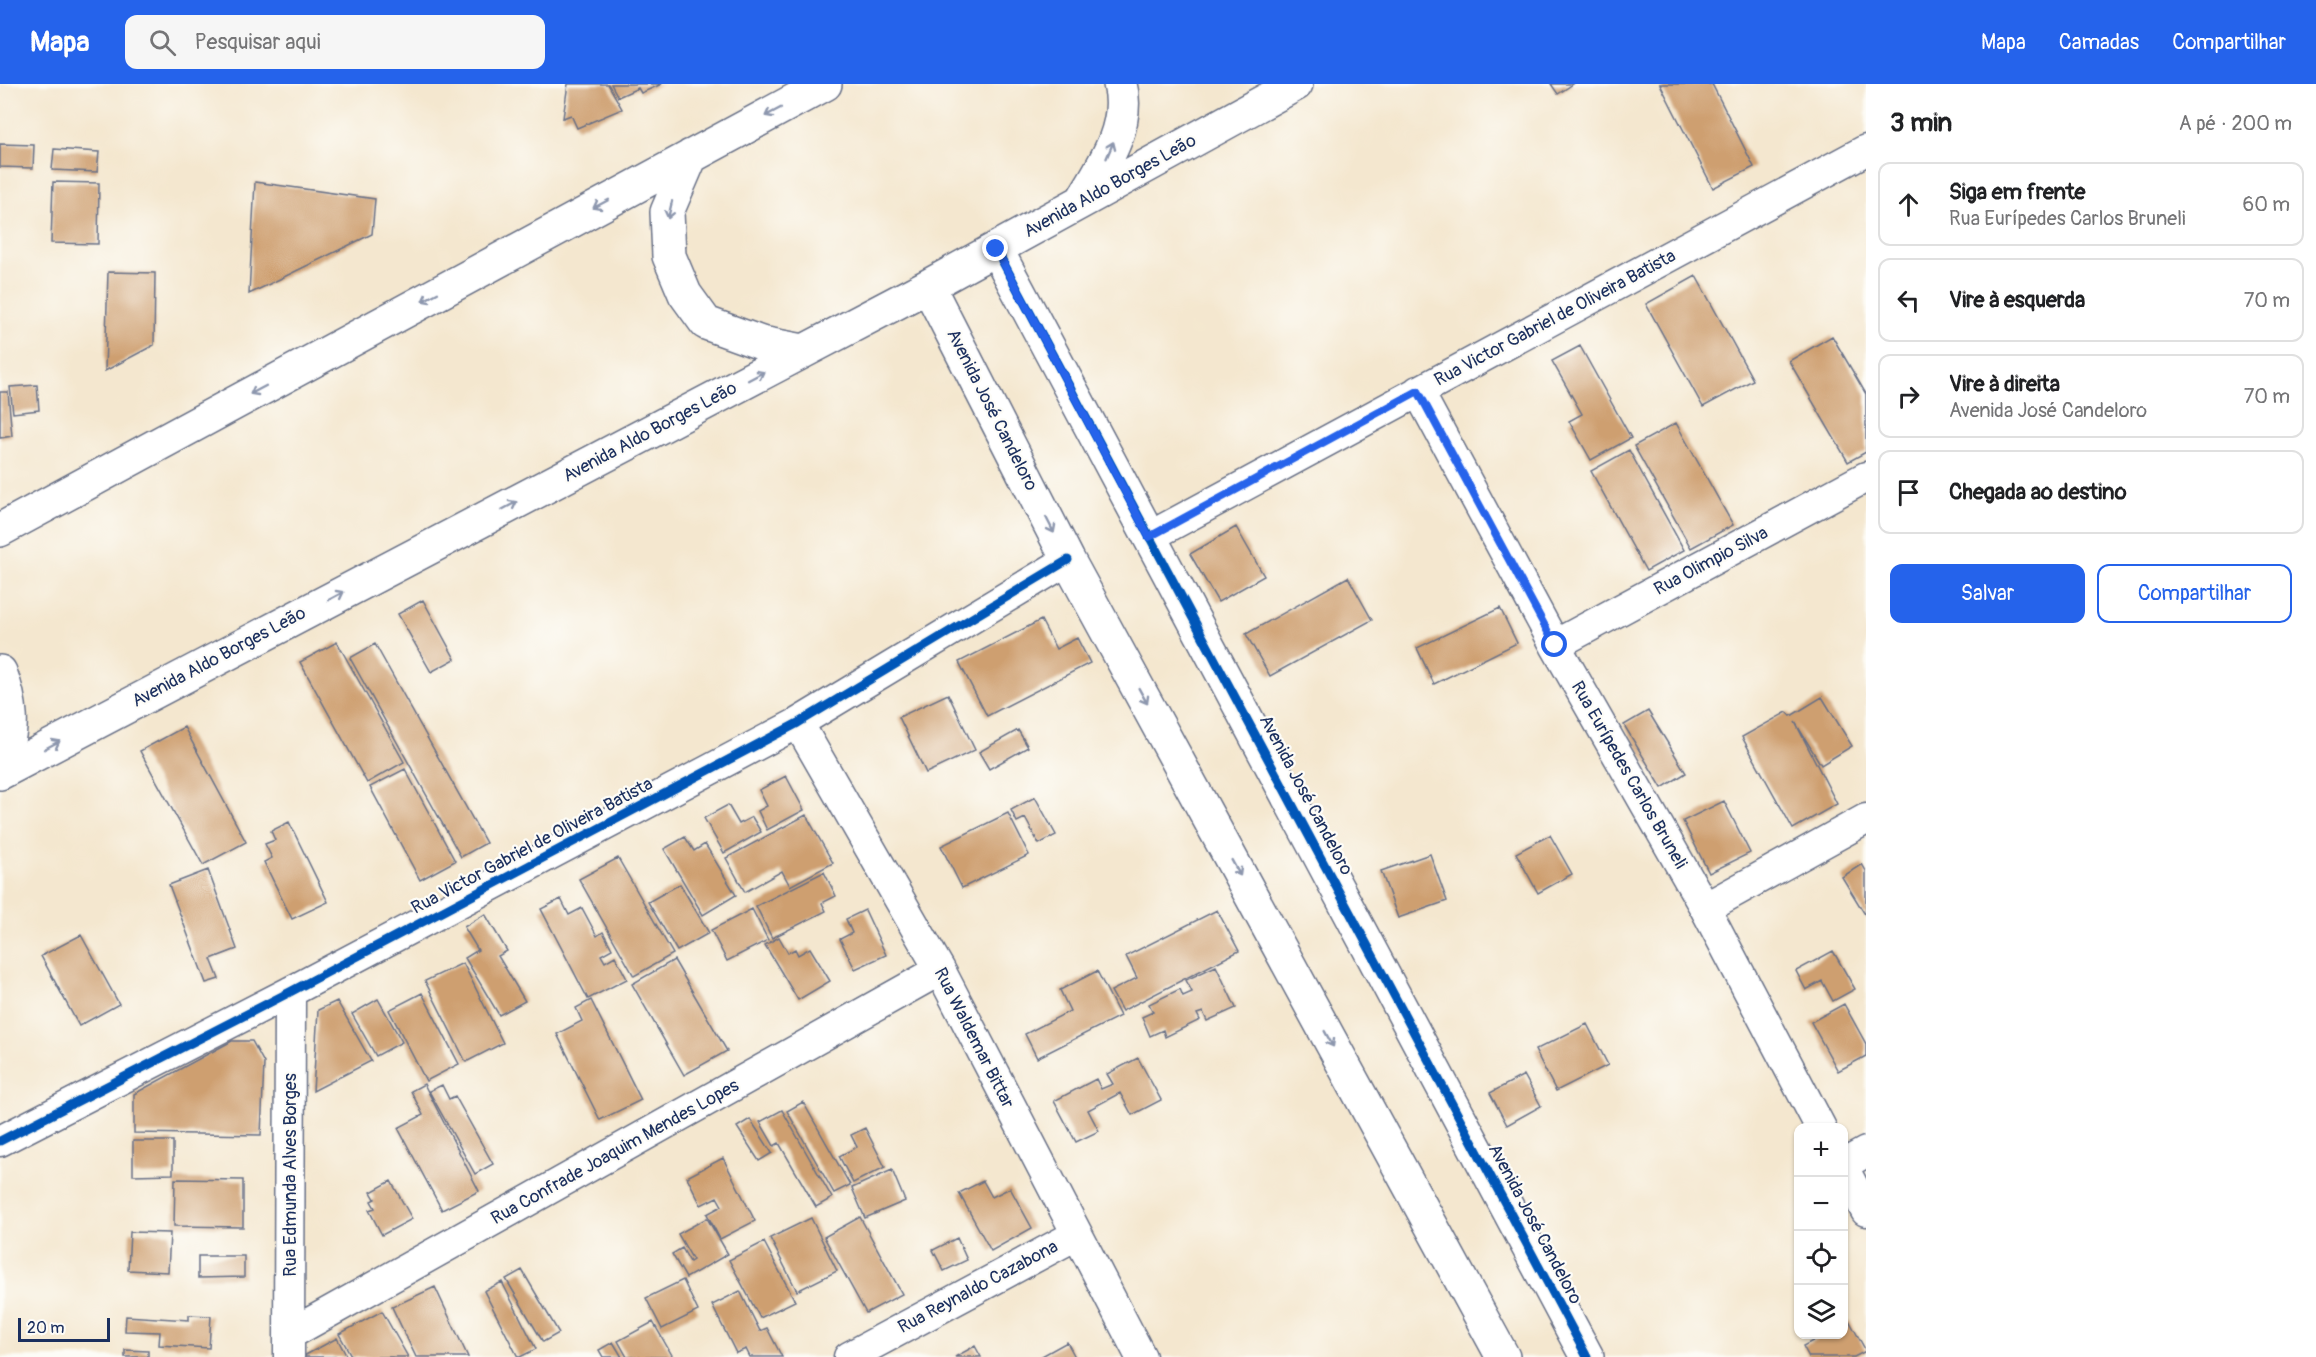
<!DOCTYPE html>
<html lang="pt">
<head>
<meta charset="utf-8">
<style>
  :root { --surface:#fff; --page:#f6f6f6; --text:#202124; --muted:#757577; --line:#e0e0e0; --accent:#2563eb }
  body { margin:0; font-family:Pangolin,sans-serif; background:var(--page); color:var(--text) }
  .controls { position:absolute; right:18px; bottom:18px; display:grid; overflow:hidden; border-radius:12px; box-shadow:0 2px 4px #0004 }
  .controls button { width:54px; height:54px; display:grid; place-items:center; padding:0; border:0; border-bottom:2px solid var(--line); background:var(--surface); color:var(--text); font:30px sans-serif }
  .scale { position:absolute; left:18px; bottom:15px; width:92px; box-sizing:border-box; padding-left:6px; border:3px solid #1b2f5e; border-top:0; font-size:16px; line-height:21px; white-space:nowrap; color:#1b2f5e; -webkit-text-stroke:4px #fdfcf7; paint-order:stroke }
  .stop { position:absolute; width:18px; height:18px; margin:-14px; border:4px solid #2563eb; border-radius:50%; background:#fff }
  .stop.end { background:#2563eb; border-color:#fff; box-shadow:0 2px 6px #0008 }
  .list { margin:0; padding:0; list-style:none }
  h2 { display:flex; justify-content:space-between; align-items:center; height:78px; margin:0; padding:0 24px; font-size:26px }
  h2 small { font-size:20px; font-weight:400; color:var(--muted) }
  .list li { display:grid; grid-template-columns:39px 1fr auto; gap:18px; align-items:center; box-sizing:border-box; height:84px; margin:0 12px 12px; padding:0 12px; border:2px solid var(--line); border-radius:12px }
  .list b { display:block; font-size:22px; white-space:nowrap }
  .list p { margin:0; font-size:20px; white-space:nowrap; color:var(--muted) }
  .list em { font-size:20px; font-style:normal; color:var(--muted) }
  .actions { display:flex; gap:12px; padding:18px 24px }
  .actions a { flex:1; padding:14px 0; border:2px solid var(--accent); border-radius:12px; text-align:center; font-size:21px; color:var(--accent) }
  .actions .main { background:var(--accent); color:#fff }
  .icon { flex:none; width:33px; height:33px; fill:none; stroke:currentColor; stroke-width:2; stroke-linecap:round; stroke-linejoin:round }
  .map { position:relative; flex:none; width:1866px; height:1273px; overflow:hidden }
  header { display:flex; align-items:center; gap:36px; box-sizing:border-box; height:84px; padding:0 30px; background:var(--accent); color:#fff }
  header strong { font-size:28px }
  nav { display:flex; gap:33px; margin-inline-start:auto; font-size:21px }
  .search { width:420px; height:54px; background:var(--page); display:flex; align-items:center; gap:15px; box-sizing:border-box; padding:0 21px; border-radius:12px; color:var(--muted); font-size:22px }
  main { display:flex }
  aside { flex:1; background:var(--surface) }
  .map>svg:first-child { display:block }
</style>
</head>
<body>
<header>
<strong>Mapa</strong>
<div class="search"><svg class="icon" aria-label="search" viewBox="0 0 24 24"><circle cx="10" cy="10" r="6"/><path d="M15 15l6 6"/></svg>Pesquisar aqui</div>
<nav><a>Mapa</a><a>Camadas</a><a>Compartilhar</a></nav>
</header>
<main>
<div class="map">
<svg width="1866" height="1273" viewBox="0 0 1866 1273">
  <rect width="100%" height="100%" fill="#fdfcf7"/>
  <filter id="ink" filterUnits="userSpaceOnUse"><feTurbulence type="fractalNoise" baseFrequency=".0167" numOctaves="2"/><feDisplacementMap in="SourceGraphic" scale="12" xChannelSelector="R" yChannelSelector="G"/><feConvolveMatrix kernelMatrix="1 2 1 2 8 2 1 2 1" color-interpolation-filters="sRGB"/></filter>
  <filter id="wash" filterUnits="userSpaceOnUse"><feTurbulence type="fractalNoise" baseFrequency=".008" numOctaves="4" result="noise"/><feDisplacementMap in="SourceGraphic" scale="24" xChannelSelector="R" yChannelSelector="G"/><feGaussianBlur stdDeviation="1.35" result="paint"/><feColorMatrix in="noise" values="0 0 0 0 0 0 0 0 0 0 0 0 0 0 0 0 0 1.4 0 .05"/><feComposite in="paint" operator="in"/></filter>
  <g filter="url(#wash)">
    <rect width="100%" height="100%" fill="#f4e7cf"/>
    <g id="blocks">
      <path fill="#ce9f70" d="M568,0H608L622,25L577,44L571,31L563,34Z
        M611,0H662L641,9L638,4L618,13Z
        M1551,0H1573L1558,10Z
        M1660,0H1712L1754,83L1713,104Z
        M0,60L34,61L33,84L0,83Z
        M54,65L99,68L97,88L52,86Z
        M53,98L99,99L98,160L51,159Z
        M255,98L375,115L372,150L249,210Z
        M108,188L155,189L154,261L105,287Z
        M1696,192L1753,296L1703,323L1646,220Z
        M1832,252L1866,310V368L1848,378L1789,277Z
        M1580,262L1631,354L1591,376L1569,337L1582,330L1552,277Z
        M37,301L39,326L13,329L10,303Z
        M0,308H8L12,352L0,354Z
        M1676,339L1733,441L1691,464L1634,362Z
        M1629,366L1684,466L1646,487L1591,387Z
        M1236,443L1264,492L1218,518L1190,470Z
        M1348,493L1372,536L1270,592L1246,550Z
        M423,516L455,575L431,588L398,530Z
        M1500,524L1517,559L1434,600L1417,564Z
        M1041,536L1056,565L1077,554L1090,579L987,632L959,578Z
        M337,558L404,678L367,699L300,578Z
        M375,560L486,759L461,773L350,574Z
        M948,610L975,666L926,689L899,633Z
        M1822,613L1852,662L1821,681L1795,638L1837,720L1793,745L1742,653L1787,628L1791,632Z
        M1648,627L1686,689L1662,704L1624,641Z
        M184,643L246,758L203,781L140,667Z
        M1018,646L1028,663L989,685L979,668Z
        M405,685L455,777L420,796L370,703Z
        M786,692L804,726L767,746L758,727L767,722L759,706Z
        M1035,713L1056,751L1039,760L1025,734L1017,738L1011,726Z
        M1724,717L1750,769L1709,789L1683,737Z
        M728,721L739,740L752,733L761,748L724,769L704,734Z
        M1008,729L1029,771L962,804L941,762Z
        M806,731L833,779L790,802L782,787L745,808L726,774Z
        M289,738L328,818L292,835L264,778L272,774L265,760L275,756L271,747Z
        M1550,751L1572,790L1538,809L1516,769Z
        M685,753L694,767L705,760L736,811L703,831L664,765Z
        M1430,770L1447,817L1398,834L1381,787Z
        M618,774L673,870L634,892L579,795Z
        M1862,780L1866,787V832L1842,793Z
        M208,786L237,865L211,875L219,895L206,899L169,801Z
        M824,788L836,812L822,819L826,827L772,854L756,822Z
        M680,800L709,849L677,867L648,818Z
        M561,815L569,831L582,824L597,852L603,848L612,865L601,871L605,878L615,872L627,895L588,915L541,825Z
        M752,825L768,856L727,877L711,846Z
        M865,826L886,871L855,885L840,855L852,849L846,835Z
        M1217,826L1239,867L1122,927L1111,907L1137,894L1126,872Z
        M485,830L507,867L498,872L525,917L499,931L465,874L478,866L464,843Z
        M81,851L119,920L79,942L41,872Z
        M779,853L788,869L795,865L798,871L810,864L830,897L798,916L765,861Z
        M1833,867L1855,905L1833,917L1822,897L1806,906L1796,887Z
        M674,876L727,967L684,991L632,900Z
        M463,879L503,959L466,978L425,897Z
        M1216,882L1236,924L1207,937L1203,928L1197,930L1200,936L1165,953L1163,946L1150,952L1142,933L1153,928L1149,920L1180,905L1183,912L1192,908L1186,896Z
        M1097,887L1120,932L1037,974L1025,950L1070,927L1060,906Z
        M422,909L459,980L426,997L389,926Z
        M378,915L402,958L376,972L352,930Z
        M591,916L641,1016L600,1036L557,950L582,937L576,924Z
        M337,917L371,977L313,1007L318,926Z
        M1844,920L1866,960V972L1838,987L1811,938Z
        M1587,940L1608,981L1556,1007L1535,966Z
        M232,957H252L264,979L261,1051L134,1049V1010Z
        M1138,974L1161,1016L1132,1031L1120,1009L1088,1026L1099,1047L1076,1058L1054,1017L1096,995L1101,1005L1113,1000L1107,990Z
        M1524,991L1541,1022L1507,1041L1490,1009Z
        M424,1000L479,1107L442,1126L398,1044L423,1031L411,1007Z
        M442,1001L449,1015L455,1012L493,1080L475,1090L429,1007Z
        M803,1018L850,1101L834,1109L787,1027Z
        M782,1026L832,1114L816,1123L779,1059L774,1062L760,1038Z
        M750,1035L772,1069L759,1077L737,1043Z
        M865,1044L885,1083L853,1099L839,1072L857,1063L851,1051Z
        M133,1057H173V1090L133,1091Z
        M723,1074L755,1137L720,1155L707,1130L722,1122L717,1113L701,1121L687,1093Z
        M892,1086L905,1117L865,1134L852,1104Z
        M175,1095L243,1096V1143L174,1142Z
        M391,1097L412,1135L382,1151L369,1126L375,1124L371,1117L375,1115L371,1108Z
        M983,1097L992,1113L1010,1104L1032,1144L991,1167L959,1109Z
        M860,1133L902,1210L866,1229L824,1153Z
        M707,1134L728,1170L686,1194L672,1170L682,1164L690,1178L693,1176L678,1150Z
        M811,1134L837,1187L797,1207L770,1154Z
        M130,1148L170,1149L168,1188L128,1186Z
        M957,1154L967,1176L944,1187L933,1166Z
        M764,1158L795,1217L760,1234L729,1176Z
        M198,1172H244V1193L198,1194Z
        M522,1186L559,1249L543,1258L506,1195Z
        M683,1196L698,1227L662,1245L646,1214Z
        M502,1198L536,1265L520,1273H518L484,1207Z
        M435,1203L468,1273H416L392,1223Z
        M740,1207L760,1247L767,1244L782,1273H750L746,1265L736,1269L712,1221Z
        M382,1227L408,1273H352L339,1250Z
        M189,1231L211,1232L209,1264L159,1261L160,1248L125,1247L126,1232L189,1236Z
        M653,1238L673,1273H627L618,1257Z
        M1850,1238L1866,1267L1854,1273H1809L1803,1262L1826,1250H1844V1241Z
        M337,1254L347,1273H302Z
        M613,1258L622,1273H603L599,1266Z
        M1067,1258L1075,1273H1040Z
        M975,1262L981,1273H955Z
        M125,1266L148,1267V1273H125Z"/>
    </g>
  </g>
  <g filter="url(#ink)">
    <use href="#blocks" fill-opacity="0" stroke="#676f86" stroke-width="1.5"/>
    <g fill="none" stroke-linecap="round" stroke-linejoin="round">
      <g stroke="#676f86" stroke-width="33">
        <path id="street" d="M1418,307L1555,561L1705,824L1821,1044
          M1149,453L1866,66
          M1555,561L1866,393
          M798,639L940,886L1141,1273
          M1705,824L1866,735
          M0,1057L290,908L798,639L1068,476
          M1844,1080L1866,1068
          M1844,1085L1866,1127
          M290,1250L940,886
          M289,1273L290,908
          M849,1273L1076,1151"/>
      </g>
      <g stroke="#676f86" stroke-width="36">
        <path id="secondary" d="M691,72L667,128L669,172L685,210L706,239L761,259L803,267
          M1082,117C1103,82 1131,42 1120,0
          M996,165L1587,1273
          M928,202L1068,476L1503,1273
          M0,446L825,0
          M0,588C10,614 17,649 0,673
          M0,689L928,202L1296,0"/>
      </g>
      <use href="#street" stroke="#fff" stroke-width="30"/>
      <use href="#secondary" stroke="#fff" stroke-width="33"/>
      <g stroke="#fdfcf7" stroke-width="13">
        <path id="cycleway" d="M996,165L1587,1273
          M0,1057L290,908L798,639L1068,476"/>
      </g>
      <use href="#cycleway" stroke="#0057b8" stroke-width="9"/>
    </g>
    <defs><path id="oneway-shaft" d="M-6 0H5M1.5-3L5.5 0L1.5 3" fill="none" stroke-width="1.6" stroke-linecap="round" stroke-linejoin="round" transform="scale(1.5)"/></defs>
    <g stroke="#8d97ae">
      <use href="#oneway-shaft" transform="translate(773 28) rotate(152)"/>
      <use href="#oneway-shaft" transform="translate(1110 66) rotate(-67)"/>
      <use href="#oneway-shaft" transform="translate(601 120) rotate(152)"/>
      <use href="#oneway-shaft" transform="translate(670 126) rotate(103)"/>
      <use href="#oneway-shaft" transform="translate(430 213) rotate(152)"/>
      <use href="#oneway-shaft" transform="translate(756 292) rotate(-28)"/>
      <use href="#oneway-shaft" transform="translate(258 306) rotate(152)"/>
      <use href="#oneway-shaft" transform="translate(509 422) rotate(-28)"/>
      <use href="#oneway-shaft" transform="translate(1050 441) rotate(63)"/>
      <use href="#oneway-shaft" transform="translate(336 512) rotate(-28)"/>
      <use href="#oneway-shaft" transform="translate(1143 612) rotate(61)"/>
      <use href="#oneway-shaft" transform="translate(52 661) rotate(-28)"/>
      <use href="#oneway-shaft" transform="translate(1236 784) rotate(61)"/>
      <use href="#oneway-shaft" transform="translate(1329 955) rotate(61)"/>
    </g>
  </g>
  <g fill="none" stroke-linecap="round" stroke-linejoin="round" filter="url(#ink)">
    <path stroke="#2563eb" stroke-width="8" d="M996,165L1149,453L1418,307L1555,561"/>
  </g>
  <g text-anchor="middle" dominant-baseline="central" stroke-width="4.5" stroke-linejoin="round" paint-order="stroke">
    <g font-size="18" fill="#1b2f5e" stroke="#fdfcf7">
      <text transform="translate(1110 102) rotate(-29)">Avenida Aldo Borges Leão</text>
      <text transform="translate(1555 234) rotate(-28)">Rua Victor Gabriel de Oliveira Batista</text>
      <text transform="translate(992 326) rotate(63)">Avenida José Candeloro</text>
      <text transform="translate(650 348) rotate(-28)">Avenida Aldo Borges Leão</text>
      <text transform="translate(1711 477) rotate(-28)">Rua Olimpio Silva</text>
      <text transform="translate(219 573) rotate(-28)">Avenida Aldo Borges Leão</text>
      <text transform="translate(1629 691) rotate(60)">Rua Eurípedes Carlos Bruneli</text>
      <text transform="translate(1306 711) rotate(62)">Avenida José Candeloro</text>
      <text transform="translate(532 762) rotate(-28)">Rua Victor Gabriel de Oliveira Batista</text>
      <text transform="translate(974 954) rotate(63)">Rua Waldemar Bittar</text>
      <text transform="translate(615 1068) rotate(-29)">Rua Confrade Joaquim Mendes Lopes</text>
      <text transform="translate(290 1091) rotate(-90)">Rua Edmunda Alves Borges</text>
      <text transform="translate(1535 1140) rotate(62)">Avenida José Candeloro</text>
      <text transform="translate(978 1203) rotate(-28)">Rua Reynaldo Cazabona</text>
    </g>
  </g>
</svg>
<div class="controls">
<button>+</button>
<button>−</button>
<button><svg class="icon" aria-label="locate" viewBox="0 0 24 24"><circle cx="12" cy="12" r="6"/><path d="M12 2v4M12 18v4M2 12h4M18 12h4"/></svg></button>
<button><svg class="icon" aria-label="layers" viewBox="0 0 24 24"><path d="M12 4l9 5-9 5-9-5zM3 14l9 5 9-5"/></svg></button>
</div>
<div class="scale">20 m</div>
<div class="stop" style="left:1555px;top:561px"></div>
<div class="stop end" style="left:996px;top:165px"></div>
</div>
<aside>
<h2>3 min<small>A pé · 200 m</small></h2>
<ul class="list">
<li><svg class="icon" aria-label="ahead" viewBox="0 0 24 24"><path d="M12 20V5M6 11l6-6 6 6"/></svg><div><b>Siga em frente</b><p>Rua Eurípedes Carlos Bruneli</p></div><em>60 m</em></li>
<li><svg class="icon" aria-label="left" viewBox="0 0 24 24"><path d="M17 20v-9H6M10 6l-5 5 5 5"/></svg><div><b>Vire à esquerda</b></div><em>70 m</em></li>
<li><svg class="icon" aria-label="right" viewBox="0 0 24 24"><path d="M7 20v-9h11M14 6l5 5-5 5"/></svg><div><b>Vire à direita</b><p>Avenida José Candeloro</p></div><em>70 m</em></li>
<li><svg class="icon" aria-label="arrive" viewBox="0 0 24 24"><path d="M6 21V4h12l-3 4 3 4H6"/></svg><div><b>Chegada ao destino</b></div></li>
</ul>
<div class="actions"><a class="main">Salvar</a><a>Compartilhar</a></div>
</aside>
</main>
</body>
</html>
